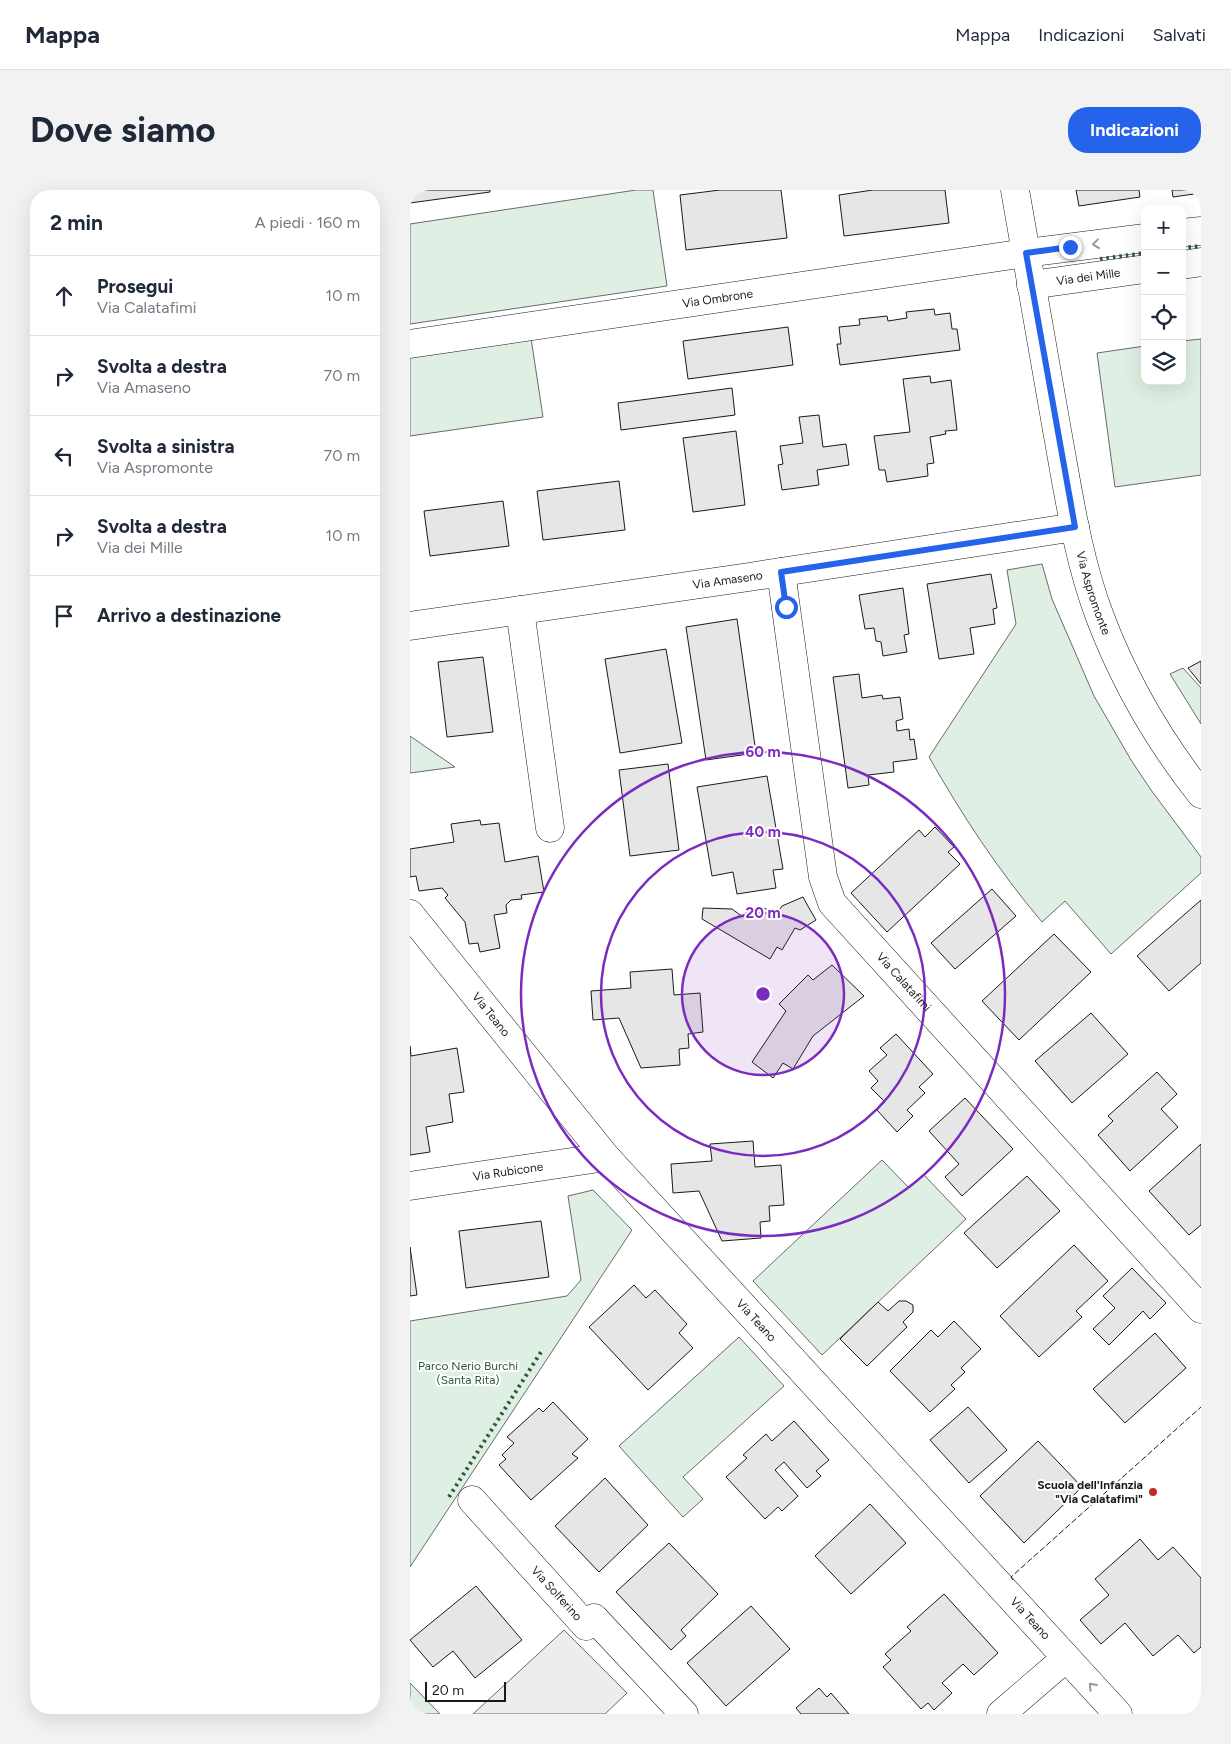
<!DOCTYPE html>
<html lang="it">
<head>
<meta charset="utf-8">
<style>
  :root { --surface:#fff; --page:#f2f2f3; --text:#1f2937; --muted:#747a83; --line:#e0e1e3; --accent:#2563eb }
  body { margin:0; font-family:Figtree,sans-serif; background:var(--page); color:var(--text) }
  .controls { position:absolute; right:15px; top:15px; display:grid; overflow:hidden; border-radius:10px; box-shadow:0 5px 20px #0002 }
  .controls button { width:45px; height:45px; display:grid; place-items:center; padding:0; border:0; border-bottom:1px solid var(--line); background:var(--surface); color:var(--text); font:25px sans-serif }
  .scale { position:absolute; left:15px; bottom:12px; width:81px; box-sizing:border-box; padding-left:5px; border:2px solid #1a1a1a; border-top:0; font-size:14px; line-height:18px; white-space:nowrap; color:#1a1a1a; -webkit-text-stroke:4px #fff; paint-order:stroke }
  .stop { position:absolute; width:15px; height:15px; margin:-11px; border:4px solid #2563eb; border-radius:50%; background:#fff }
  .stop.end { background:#2563eb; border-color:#fff; box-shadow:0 1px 5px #0008 }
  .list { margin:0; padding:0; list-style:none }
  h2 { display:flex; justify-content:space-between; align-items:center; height:65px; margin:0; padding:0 20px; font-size:21px }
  h2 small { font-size:16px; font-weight:400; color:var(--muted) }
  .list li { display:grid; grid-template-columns:32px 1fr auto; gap:15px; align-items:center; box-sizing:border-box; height:80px; padding:0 20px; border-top:1px solid var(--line) }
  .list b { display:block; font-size:19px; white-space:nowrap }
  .list p { margin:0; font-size:16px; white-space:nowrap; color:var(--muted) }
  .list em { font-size:16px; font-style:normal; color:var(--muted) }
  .icon { flex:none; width:28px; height:28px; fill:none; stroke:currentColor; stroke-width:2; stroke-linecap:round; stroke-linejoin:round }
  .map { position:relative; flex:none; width:791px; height:1524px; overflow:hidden; border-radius:20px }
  header { display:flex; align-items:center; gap:30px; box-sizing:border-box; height:70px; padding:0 25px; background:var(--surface); border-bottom:1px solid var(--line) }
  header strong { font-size:24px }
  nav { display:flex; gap:28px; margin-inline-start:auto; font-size:18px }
  .intro { display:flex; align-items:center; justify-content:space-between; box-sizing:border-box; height:120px; padding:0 30px }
  h1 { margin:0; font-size:35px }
  .button { padding:12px 22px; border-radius:20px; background:var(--accent); color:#fff; font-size:18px; font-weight:700 }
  main { display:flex; gap:30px; padding:0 30px }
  aside { flex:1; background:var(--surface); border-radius:20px; box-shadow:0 5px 20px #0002 }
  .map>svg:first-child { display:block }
</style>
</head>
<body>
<header>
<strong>Mappa</strong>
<nav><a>Mappa</a><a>Indicazioni</a><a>Salvati</a></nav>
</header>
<div class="intro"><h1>Dove siamo</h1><a class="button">Indicazioni</a></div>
<main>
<aside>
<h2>2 min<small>A piedi · 160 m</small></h2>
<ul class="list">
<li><svg class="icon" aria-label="ahead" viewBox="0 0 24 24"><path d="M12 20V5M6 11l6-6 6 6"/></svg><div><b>Prosegui</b><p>Via Calatafimi</p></div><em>10 m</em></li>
<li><svg class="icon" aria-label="right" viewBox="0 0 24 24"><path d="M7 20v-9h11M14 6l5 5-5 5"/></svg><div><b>Svolta a destra</b><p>Via Amaseno</p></div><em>70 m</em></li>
<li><svg class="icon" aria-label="left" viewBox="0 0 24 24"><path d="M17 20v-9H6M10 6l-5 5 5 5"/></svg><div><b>Svolta a sinistra</b><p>Via Aspromonte</p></div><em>70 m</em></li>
<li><svg class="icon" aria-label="right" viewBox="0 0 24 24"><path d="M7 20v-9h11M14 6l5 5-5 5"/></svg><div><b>Svolta a destra</b><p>Via dei Mille</p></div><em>10 m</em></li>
<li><svg class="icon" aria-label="arrive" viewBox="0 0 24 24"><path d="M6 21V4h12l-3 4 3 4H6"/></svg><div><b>Arrivo a destinazione</b></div></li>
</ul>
</aside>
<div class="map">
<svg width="791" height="1524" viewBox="0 0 791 1524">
  <rect width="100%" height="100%" fill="#fff"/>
  <path fill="#e0efe3" stroke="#6a6a6a" d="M226,0H243L257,96L0,134V34Z
    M121,148L133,227L0,246V166Z
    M791,149V285L705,297L687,163L735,156V191H772V151Z
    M632,374L642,409L684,506L721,570L741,600L791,667V683L701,764L655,711L632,732C588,680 552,625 519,567L606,434L597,380Z
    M773,478L791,498V534L760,484Z
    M0,546L45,577L0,583Z
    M472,970L499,998L514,985L556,1029L412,1165L343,1091Z
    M183,1000L222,1040L0,1377V1131L157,1106L171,1090L158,1006Z
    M329,1147L374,1196L273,1287L293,1309L273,1327L209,1256Z
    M0,1493L30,1524H0Z"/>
  <path fill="#ededed" stroke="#6a6a6a" d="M154,1440L217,1503L195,1524H63Z"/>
  <path fill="#e6e6e6" stroke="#1a1a1a" d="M0,0H80V2L0,13Z
    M310,0H371L377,48L276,60L270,5Z
    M463,0H535L539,33L434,46L429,5Z
    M666,0H729L730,7L669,16Z
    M762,0H791V3L763,7Z
    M524,119L525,125L540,123L542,139H547L550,160L430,175L427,154H431L429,137L450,135L449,129L477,126L478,131L497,128L496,122Z
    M378,137L383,175L278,189L273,151Z
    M520,186L521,193L541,190L547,240L535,241L536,244L520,247L524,273L517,274L518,286L477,292L475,280H469L464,246L500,242L493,189Z
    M322,198L325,225L211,240L208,213Z
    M409,225L413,257L436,254L439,275L407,280L409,295L372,300L368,275L373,274L370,256L393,253L389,227Z
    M326,241L335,315L283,322L273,248Z
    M209,291L215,340L133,350L127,301Z
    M93,311L99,356L20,366L14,321Z
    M581,384L587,418L583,419L585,434L560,438L564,464L529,469L517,394Z
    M493,398L499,444L494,445L497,462L473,466L471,452L466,451L464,438L455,439L449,405Z
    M327,429L346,563L296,570L276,437Z
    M256,459L272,553L210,563L195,469Z
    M73,467L83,542L37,547L28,472Z
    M791,471V494L778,478Z
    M449,484L452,508L472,505L473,509L490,507L493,529L486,531L487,541L499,539L500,550L504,549L507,569L483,572L484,582L458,585L459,595L438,598L423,487Z
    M258,574L269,660L220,666L209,580Z
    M357,586L373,679L363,680L366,698L327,704L323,682L302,686L287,597Z
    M70,630L71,635L89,633L95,672L128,666L134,702L111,705L112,709L101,710L96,715L97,723L84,725L90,758L70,762L68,753L59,754L55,732L35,708L38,705L32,698L9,701L6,686L0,687V659L44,652L41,634Z
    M525,637L544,657L538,662L550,674L477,742L441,703L509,640L515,647Z
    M582,699L606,726L545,779L521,753Z
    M393,707L399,718L406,730L390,740L385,738L372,760L367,757L360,769L292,729L293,718L322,719L333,727L339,719L349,726L355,718L365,726L372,716Z
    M791,710V773L759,801L727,766Z
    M644,744L681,782L609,850L572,811Z
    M422,775L454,806L403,846L383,879L373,873L363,888L342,872L376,821L369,814L398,785L403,790Z
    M262,779L264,805L290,803L293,842L278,844L279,858L269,859L270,875L231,878L209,828L183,830L181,801L221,798L220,782Z
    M681,823L718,864L662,913L625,871Z
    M486,844L523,884L509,897L515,903L497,920L503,926L487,942L467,920L475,912L461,898L468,891L459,881L477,865L470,858Z
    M0,856L1,866L47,858L54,902L39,904L43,932L16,937L20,962L0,965Z
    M747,882L767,904L751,919L768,937L720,981L688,945L703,931L698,926Z
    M555,908L603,959L552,1006L535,987L549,974L519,941Z
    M343,951L345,977L371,975L374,1015L359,1016L360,1031L350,1032L351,1048L312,1051L289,1001L263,1003L261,974L302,971L300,954Z
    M791,954V1035L779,1045L739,1001Z
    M617,986L650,1021L587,1078L554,1043Z
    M131,1031L139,1087L56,1098L49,1041Z
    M664,1055L698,1091L666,1121L672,1127L629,1167L590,1126Z
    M0,1057L7,1105L0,1106Z
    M722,1078L756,1113L740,1129L733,1121L699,1155L683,1139L705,1118L693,1106Z
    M224,1095L236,1108L245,1100L277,1134L269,1143L283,1158L238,1200L179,1137Z
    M489,1111H496L503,1115V1122L493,1132L497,1137L457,1176L430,1149L468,1112L478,1121Z
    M544,1131L571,1159L551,1178L555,1182L541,1195L545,1199L520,1222L480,1181L521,1140L528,1147Z
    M745,1143L776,1178L715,1233L683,1199Z
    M143,1212L178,1249L162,1264L168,1268L121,1310L89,1275L96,1269L92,1265L104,1253L97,1247L129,1218L133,1222Z
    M558,1217L597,1260L559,1293L520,1250Z
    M384,1231L419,1270L406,1281L411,1286L397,1298L374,1272L365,1280L388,1306L372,1321L368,1317L355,1329L316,1287L337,1268L333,1265L356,1244L362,1251Z
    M628,1251L672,1297L614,1353L570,1306Z
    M195,1288L238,1335L189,1382L145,1336Z
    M460,1314L496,1353L441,1404L405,1366Z
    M730,1349L748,1370L763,1357L791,1388V1457L784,1463L768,1445L743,1466L715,1433L691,1454L670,1430L699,1405L685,1389Z
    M259,1353L308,1404L271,1440L276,1446L261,1460L206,1402Z
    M66,1396L112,1450L65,1488L43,1461L23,1477L0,1450Z
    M534,1404L588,1463L564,1485L553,1474L532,1493L542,1503L524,1520L518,1513L511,1519L473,1477L481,1470L475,1464L501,1441L497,1437Z
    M341,1416L380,1459L316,1516L277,1473Z
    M409,1498L417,1507L421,1503L439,1524H391L386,1518Z"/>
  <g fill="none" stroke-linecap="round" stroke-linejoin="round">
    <g stroke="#1a1a1a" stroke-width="29">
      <g id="minor">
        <path id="s1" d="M605,0C619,82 634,164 648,246C659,307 668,369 690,427C714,490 749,551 791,604"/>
        <path d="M772,43L791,41"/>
        <path d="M772,75L791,72"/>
        <path id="s2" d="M621,95L735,79"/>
        <path id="s3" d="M0,154L616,63L735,48"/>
        <path id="s4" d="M371,382L413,687L422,713L791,1119"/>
        <path d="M110,420L140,638"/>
        <path id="s5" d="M0,436L339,387L665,337"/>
        <path id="s6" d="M0,724L196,967L708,1524"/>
        <path id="s7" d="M0,996L196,967"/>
        <path id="s8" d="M62,1310L176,1436L184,1428L274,1524"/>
        <path d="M591,1524L656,1468"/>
      </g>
    </g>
    <use href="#minor" stroke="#fff" stroke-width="28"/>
    <path stroke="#2b5a34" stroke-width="4" stroke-dasharray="2.5 4" stroke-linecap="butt" d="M772,58L791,56
      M690,69L735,63
      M39,1307L131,1162"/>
    <path stroke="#1a1a1a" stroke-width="1" stroke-dasharray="6 2.5" stroke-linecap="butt" d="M603,1390L601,1387L791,1217"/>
  </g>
  <defs><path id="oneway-chevron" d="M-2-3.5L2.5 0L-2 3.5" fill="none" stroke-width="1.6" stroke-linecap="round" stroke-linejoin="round" transform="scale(1.25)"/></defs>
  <g stroke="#989898">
    <use href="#oneway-chevron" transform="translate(686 54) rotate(173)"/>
    <use href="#oneway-chevron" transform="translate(682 1496) rotate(-132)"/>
  </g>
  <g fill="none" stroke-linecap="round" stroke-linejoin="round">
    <path stroke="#2563eb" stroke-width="6" d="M376,417L371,382L665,337L616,63L660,57"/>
  </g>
  <circle cx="353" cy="804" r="81" fill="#7b2cbf" fill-opacity=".12"/>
  <g fill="none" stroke="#7b2cbf" stroke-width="2.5">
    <circle cx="353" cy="804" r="81"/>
    <circle cx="353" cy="804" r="162"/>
    <circle cx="353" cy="804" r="242"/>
  </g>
  <circle fill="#c62828" stroke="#fff" stroke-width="2" cx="743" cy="1302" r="5"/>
  <g text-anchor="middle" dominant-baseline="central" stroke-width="4" stroke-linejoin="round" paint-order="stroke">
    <g font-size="12" fill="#1a1a1a" stroke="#fff">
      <text stroke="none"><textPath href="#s2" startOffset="58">Via dei Mille</textPath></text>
      <text stroke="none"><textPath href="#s3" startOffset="311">Via Ombrone</textPath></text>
      <text stroke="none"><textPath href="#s5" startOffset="321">Via Amaseno</textPath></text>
      <text stroke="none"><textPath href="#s1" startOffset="411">Via Aspromonte</textPath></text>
      <text stroke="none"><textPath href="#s4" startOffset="442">Via Calatafimi</textPath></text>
      <text stroke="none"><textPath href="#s6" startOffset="129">Via Teano</textPath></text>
      <text stroke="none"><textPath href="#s7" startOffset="99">Via Rubicone</textPath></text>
      <text stroke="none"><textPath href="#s6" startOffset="534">Via Teano</textPath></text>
      <text stroke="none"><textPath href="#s8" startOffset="126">Via Solferino</textPath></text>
      <text stroke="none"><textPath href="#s6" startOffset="939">Via Teano</textPath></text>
    </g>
    <g font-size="12" fill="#2b5a34" stroke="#fff">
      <text x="58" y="1176">Parco Nerio Burchi<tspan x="58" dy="14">(Santa Rita)</tspan></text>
    </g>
    <g font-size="12" font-weight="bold" fill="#1a1a1a" stroke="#fff" text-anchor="end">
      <text x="733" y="1295">Scuola dell'Infanzia<tspan x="733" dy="14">"Via Calatafimi"</tspan></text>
    </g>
  </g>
  <circle cx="353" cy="804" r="8" fill="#7b2cbf" stroke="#fff" stroke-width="2.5"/>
  <g font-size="15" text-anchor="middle" font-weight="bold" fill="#7b2cbf" stroke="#fff" stroke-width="4" stroke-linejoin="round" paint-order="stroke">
    <text x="353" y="567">60 m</text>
    <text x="353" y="647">40 m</text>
    <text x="353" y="728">20 m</text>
  </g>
</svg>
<div class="controls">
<button>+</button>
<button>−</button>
<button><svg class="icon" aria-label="locate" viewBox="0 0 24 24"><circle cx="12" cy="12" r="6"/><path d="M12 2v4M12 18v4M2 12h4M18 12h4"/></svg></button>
<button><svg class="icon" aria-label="layers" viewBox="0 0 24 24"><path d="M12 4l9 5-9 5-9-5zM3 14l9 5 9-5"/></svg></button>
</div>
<div class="scale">20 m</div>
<div class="stop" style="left:376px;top:417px"></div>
<div class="stop end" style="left:660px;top:57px"></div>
</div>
</main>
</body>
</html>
